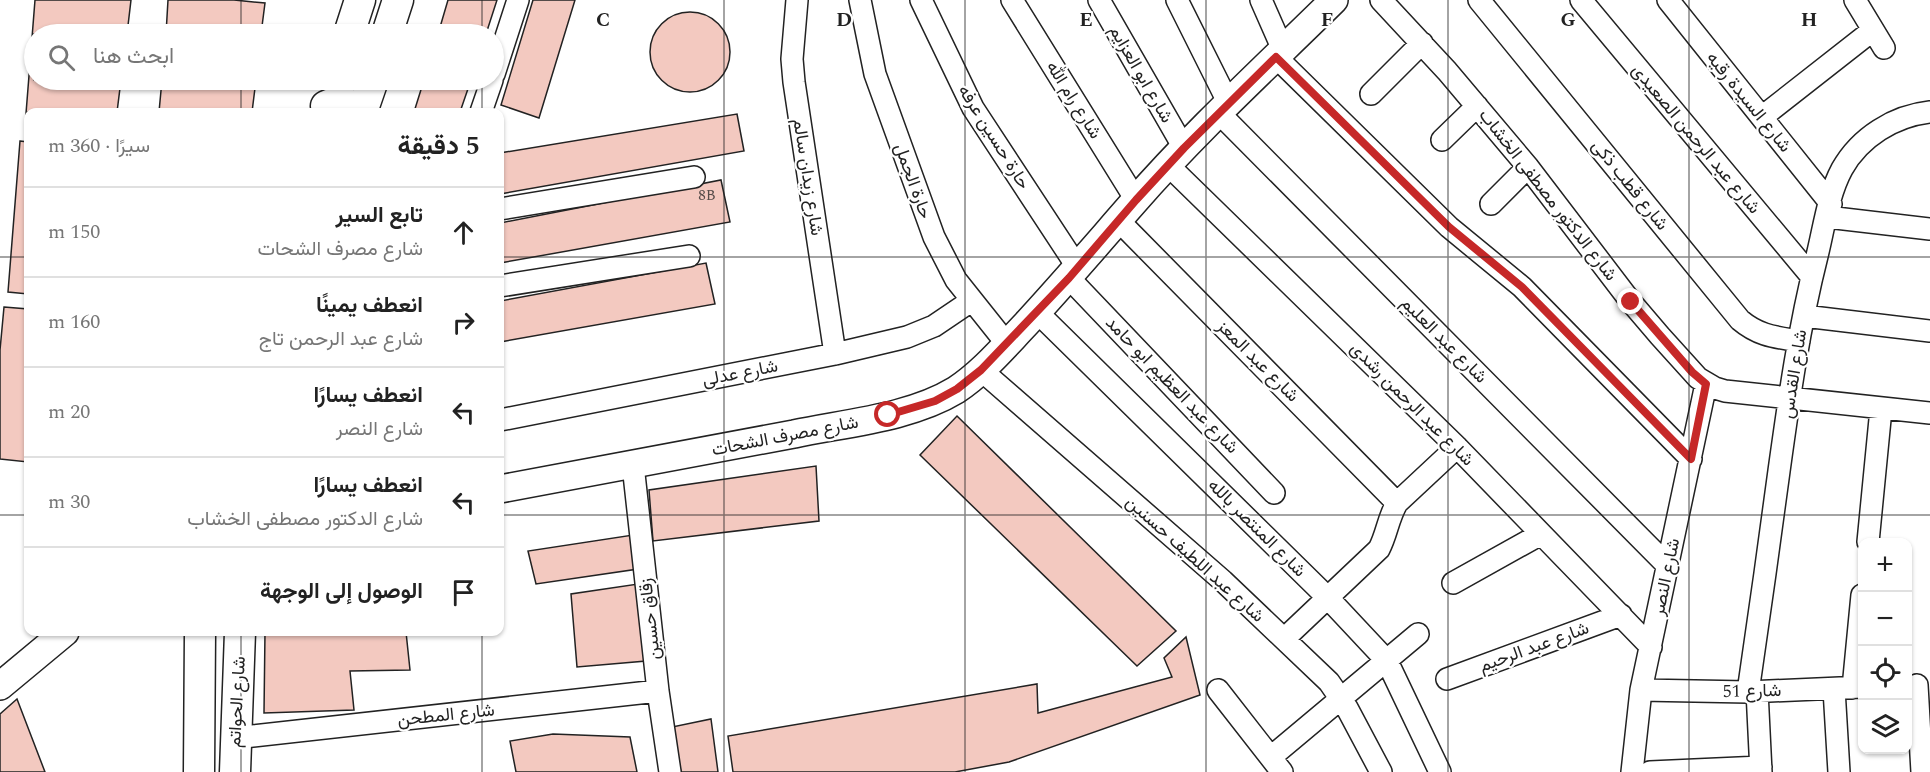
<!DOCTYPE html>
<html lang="ar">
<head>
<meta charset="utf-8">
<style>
  :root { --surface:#fff; --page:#f2f2f2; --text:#222; --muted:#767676; --line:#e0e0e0 }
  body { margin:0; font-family:Spectral,Vazirmatn,serif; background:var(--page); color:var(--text); direction:rtl }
  .controls { position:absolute; right:18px; bottom:18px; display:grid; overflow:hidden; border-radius:12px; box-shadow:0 2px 4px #0004 }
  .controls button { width:54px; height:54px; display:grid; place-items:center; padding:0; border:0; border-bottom:2px solid var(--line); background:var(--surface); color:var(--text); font:30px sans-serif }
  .stop { position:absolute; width:18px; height:18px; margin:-14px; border:4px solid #c62828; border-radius:50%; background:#fff }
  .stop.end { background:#c62828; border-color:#fff; box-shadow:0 2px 6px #0008 }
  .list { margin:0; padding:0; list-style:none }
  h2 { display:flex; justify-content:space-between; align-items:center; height:78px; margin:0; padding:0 24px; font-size:26px }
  h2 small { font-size:20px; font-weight:400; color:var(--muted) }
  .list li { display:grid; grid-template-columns:39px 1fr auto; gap:18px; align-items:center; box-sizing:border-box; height:90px; padding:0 24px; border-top:2px solid var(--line) }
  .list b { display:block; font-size:22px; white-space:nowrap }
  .list p { margin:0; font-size:20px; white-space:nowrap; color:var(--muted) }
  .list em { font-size:20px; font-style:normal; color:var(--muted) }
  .icon { flex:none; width:33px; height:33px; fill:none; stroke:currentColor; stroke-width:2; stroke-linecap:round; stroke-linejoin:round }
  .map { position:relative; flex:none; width:1930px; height:772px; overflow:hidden; direction:ltr }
  .search { position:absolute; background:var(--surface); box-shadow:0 2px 4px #0004; left:24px; top:24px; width:480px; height:66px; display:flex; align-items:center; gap:15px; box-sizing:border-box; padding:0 21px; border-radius:33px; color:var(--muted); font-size:22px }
  .panel { position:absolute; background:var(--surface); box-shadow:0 2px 4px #0004; left:24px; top:108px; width:480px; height:528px; border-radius:12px; direction:rtl }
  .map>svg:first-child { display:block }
</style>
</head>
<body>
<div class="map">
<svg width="1930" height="772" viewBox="0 0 1930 772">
  <rect width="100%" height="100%" fill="#fff"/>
  <path fill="#f3c9c0" stroke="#222" stroke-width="1.5" d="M35,0H131L127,34H34V80H121L117,112H28V126H25Z
    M168,0H234L265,3L261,34H166Z
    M448,0H497L486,34H438Z
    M533,0H575L539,118L501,105Z
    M650 52a40 40 0 1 1 80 0a40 40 0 1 1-80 0Z
    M162,80H256L252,112H159Z
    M424,80H471L460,112H414Z
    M737,114L744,151L500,194V153Z
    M20,141L28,142V294L8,292Z
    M721,180L730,222L500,263V223Z
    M706,263L715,304L500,342V301Z
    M4,307L28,309V462L0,459V350Z
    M957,416L1176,631L1137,666L920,455Z
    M816,466L819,521L653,541L649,490Z
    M633,535L638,569L536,584L528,551Z
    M638,584L646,661L577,667L571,594Z
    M265,632H406L410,670L350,671L354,710L264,713Z
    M1186,637L1200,695L1009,762L955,772H733L728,736L1037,684L1038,713L1172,677L1164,658Z
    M17,699L45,772H0V714Z
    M711,719L718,772H681L672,727Z
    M553,734L630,737L637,772H516L510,741Z"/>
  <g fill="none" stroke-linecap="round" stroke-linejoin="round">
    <g stroke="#222" stroke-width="24">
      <path id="minor" d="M797,0L792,59L794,82L835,354
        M860,0L875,74L934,237L956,280L1007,344
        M921,0L973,108L1078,268
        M1012,0L1136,200
        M1099,0L1184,148
        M1177,0L1229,104
        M1261,0L1283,50
        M1381,0L1447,71L1528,167L1631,302L1660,336L1698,378L1715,388L1725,391L1930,413
        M1479,0L1740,320C1759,336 1775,337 1799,341
        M1581,0L1812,277
        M1668,0L1831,204
        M1855,0L1884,48
        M1276,57L1449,227L1522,287L1691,459
        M494,74L518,0
        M1371,94L1422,43
        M481,112L492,80
        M1219,113L1668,566
        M1762,117L1873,30
        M1442,140L1477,106
        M1168,165L1457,447L1651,647
        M1491,204L1528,167
        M500,209L694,177
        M1827,217L1930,229
        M1118,220L1397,503
        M1069,278L1274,493
        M500,286L689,256
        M1037,312L1328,598L1387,661L1440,772
        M1804,316L1930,331
        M981,370L1223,581L1329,682L1347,708L1381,772
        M500,420L835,354L907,337L934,326L971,301
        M633,465L658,691L670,772
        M1868,542L1881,409
        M1453,583L1541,534
        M1284,639L1379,549C1387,534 1388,518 1397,503L1457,447
        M1447,679L1621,615
        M1917,685L1922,772
        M1853,688L1862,595
        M1834,689L1839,772
        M1218,690L1282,772
        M1641,690L1748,692L1862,687
        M1757,691L1761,772
        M1748,692C1759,618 1769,545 1779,471C1789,399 1799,327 1817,256C1824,228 1828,195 1842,169C1860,137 1894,116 1930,112
        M235,738L658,691
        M1271,757L1418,634
        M1632,772L1641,690L1706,384
        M1650,772L1761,767"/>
    </g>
    <g stroke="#222" stroke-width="30">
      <path id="tertiary" d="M500,489C598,471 696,453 794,434C846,423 910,418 956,390C982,373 1004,347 1026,324C1063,284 1098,243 1134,202C1196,131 1267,66 1334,0
        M0,686L65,632"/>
    </g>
    <g stroke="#222" stroke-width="33">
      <path id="secondary" d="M349,34L360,0
        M387,34L398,0
        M326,106C339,100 349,102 358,112
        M362,112L373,80
        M199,772L200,632
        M235,772L240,632"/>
    </g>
    <use href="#minor" stroke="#fff" stroke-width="21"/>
    <use href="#tertiary" stroke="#fff" stroke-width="27"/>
    <use href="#secondary" stroke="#fff" stroke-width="30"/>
  </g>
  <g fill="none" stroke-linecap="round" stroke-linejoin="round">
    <path stroke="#c62828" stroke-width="8" d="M888,415L935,401L957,389L981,370L1069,278L1136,200L1184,148L1276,57L1449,227L1522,287L1691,459L1706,384L1692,372L1631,302"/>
  </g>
  <path fill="none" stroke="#222" stroke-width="1.5" stroke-opacity="0.55" d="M241,0V34M482,0V34M724,0V772M965,0V772M1206,0V772M1448,0V772M1689,0V772M241,80V112M482,80V112M0,257H28M500,257H1930M0,515H28M500,515H1930M241,632V772M482,632V772"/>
  <g text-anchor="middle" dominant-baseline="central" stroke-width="4.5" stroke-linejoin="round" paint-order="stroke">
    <g font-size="15" fill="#564c4a">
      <text x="707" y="195">8B</text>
    </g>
    <g font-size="18" fill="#222" stroke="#fff">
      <text transform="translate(1141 74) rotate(60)">شارع ابو العزايم</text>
      <text transform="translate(1074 100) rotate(58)">شارع رام الله</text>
      <text transform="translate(1749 102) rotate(51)">شارع السيدة رقيه</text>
      <text transform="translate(994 137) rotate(58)">حارة حسين عرفه</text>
      <text transform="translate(1696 139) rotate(50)">شارع عبد الرحمن الصعيدى</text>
      <text transform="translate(808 177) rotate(81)">شارع زيدان سالم</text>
      <text transform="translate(913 181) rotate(70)">حارة الجمل</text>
      <text transform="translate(1630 185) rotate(51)">شارع قطب ذكى</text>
      <text transform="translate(1548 195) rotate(52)">شارع الدكتور مصطفى الخشاب</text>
      <text transform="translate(1444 340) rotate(45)">شارع عبد العليم</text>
      <text transform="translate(1258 361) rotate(45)">شارع عبد المعز</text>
      <text transform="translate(740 373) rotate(-11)">شارع عدلى</text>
      <text transform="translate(1794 374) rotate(-81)">شارع القدس</text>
      <text transform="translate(1172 385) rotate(46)">شارع عبد العظيم ابو حامد</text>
      <text transform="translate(1412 404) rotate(45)">شارع عبد الرحمن رشدى</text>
      <text transform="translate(785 436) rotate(-11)">شارع مصرف الشحات</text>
      <text transform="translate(1257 528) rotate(45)">شارع المنتصر بالله</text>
      <text transform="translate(1195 559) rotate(42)">شارع عبد اللطيف حسنين</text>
      <text transform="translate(1666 577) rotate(-78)">شارع النصر</text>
      <text transform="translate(650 619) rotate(-96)">زقاق حسين</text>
      <text transform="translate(1534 647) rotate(-20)">شارع عبد الرحيم</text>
      <text transform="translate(1752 691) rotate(-1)">شارع 51</text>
      <text transform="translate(237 702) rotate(-87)">شارع الحواتم</text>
      <text transform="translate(446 715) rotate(-6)">شارع المطحن</text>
    </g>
  </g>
  <g font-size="20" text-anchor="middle" font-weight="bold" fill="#222" stroke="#fff" stroke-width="4.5" stroke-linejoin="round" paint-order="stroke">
    <text x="603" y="26">C</text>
    <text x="844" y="26">D</text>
    <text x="1086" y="26">E</text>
    <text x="1327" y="26">F</text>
    <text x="1568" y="26">G</text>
    <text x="1809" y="26">H</text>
  </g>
</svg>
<div class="controls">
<button>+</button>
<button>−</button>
<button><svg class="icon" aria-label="locate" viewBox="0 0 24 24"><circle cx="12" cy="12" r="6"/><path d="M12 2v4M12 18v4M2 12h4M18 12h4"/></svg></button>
<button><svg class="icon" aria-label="layers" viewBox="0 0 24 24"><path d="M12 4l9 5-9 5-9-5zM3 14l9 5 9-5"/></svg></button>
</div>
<div class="stop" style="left:888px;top:415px"></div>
<div class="stop end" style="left:1631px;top:302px"></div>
<div class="search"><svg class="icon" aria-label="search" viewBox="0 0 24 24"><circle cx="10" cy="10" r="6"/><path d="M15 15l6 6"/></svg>ابحث هنا</div>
<section class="panel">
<h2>5 دقيقة<small>سيرًا · 360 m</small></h2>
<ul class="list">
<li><svg class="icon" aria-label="ahead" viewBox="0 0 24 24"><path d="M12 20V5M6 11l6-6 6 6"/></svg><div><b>تابع السير</b><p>شارع مصرف الشحات</p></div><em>150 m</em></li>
<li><svg class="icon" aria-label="right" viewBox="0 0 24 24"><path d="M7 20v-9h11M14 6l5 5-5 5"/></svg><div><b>انعطف يمينًا</b><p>شارع عبد الرحمن تاج</p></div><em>160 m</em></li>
<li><svg class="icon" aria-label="left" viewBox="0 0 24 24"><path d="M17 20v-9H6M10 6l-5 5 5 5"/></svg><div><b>انعطف يسارًا</b><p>شارع النصر</p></div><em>20 m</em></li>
<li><svg class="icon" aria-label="left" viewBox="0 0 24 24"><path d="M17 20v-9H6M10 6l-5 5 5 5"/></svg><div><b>انعطف يسارًا</b><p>شارع الدكتور مصطفى الخشاب</p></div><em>30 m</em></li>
<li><svg class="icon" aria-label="arrive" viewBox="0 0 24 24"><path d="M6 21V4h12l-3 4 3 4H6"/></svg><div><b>الوصول إلى الوجهة</b></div></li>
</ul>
</section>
</div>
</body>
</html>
